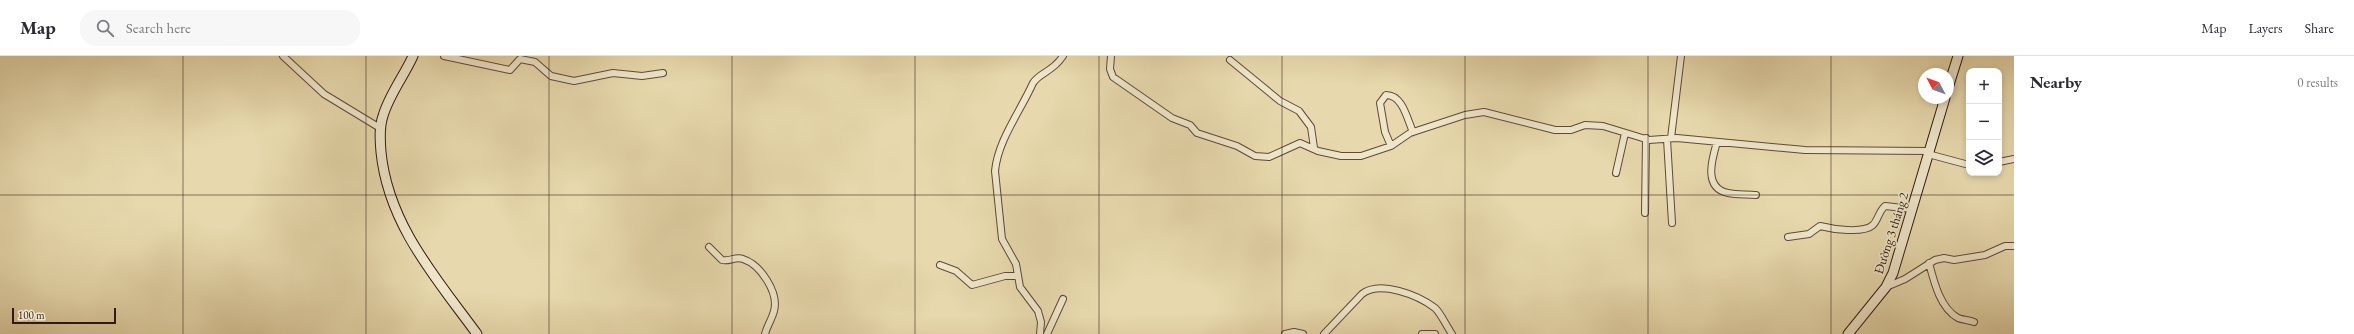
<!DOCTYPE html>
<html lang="en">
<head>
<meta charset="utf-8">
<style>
  :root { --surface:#fff; --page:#f7f7f7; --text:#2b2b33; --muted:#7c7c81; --line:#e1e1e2 }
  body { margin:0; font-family:"EB Garamond",serif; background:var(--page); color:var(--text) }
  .controls { position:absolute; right:12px; top:12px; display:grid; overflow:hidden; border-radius:8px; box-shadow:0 2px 6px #0003 }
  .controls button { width:36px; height:36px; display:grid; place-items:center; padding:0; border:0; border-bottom:1px solid var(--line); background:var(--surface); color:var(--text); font:20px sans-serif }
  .compass { position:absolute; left:1918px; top:12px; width:36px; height:36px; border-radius:50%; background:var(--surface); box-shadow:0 2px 6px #0003; rotate:311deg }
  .scale { position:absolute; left:12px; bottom:10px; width:104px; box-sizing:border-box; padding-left:4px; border:2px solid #321a10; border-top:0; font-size:11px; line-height:14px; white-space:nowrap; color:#321a10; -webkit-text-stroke:3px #efe6ca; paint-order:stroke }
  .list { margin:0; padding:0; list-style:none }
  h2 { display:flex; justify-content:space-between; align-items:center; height:52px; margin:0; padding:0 16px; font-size:17px }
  h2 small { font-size:13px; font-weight:400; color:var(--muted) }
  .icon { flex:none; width:22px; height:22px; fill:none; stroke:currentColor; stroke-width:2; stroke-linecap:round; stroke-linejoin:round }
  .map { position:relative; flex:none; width:2014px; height:278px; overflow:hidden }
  header { display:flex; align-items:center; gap:24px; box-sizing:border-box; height:56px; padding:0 20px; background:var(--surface); border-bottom:1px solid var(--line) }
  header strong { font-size:19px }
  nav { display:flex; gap:22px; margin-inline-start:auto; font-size:14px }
  .search { width:280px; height:36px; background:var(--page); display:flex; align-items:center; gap:10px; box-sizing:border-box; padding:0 14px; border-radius:16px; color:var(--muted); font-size:15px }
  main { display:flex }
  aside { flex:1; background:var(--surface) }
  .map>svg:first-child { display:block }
</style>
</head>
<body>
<header>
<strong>Map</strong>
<div class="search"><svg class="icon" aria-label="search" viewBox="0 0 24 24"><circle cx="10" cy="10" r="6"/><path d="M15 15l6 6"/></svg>Search here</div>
<nav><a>Map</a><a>Layers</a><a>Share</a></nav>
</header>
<main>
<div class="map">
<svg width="2014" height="278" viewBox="0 0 2014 278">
  <rect width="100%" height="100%" fill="#e7d9ad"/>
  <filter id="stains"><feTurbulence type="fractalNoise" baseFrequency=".005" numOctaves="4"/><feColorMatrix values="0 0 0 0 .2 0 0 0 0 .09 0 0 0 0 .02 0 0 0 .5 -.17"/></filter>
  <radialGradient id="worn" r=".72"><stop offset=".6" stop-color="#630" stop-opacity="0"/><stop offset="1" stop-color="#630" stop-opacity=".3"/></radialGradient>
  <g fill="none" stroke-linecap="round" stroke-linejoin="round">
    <g stroke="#5f4a37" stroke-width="8">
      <path id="street" d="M283,0L324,38L380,72
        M444,0L510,14L520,3L535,6L551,20L574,25L613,17L642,20L663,17
        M1111,0L1110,13L1113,21L1172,62L1190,69L1197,77L1237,90L1255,100L1269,101L1300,87L1318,95L1341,100H1361L1391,90L1410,77L1465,59L1484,56L1555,74H1571L1585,69L1603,70L1649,84L1677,82L1805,94L1929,95
        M1230,4L1280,45L1299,55L1311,71L1314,92
        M1671,82L1681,0
        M1667,83L1672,167
        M1717,86C1712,103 1703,132 1728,137C1737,139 1747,138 1756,139
        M1391,90L1385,76L1380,47L1386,39C1403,39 1407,63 1413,76
        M1928,98L1969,109
        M1999,106L2014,103
        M1616,117L1625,77
        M1645,157L1646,82
        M1788,181L1809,178L1820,170C1832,173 1863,178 1873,169C1878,164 1879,155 1885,150L1912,153
        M709,191L722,204C729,206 736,200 743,203C761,209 779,237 774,255C772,263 767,270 765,278
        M1929,207C1934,226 1940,252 1958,262C1963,264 1969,264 1974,266
        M940,209L956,215L972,229L1005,220H1017
        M1886,231L1905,223L1935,204L1944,202L1954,204L1985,199L2005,190H2014
        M1040,278L1041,266L1038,255L1020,231L1016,208L1002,183L995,115C998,84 1020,56 1033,27C1040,16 1053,16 1063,0
        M1047,278L1063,243
        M1285,278L1294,276L1303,278
        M1324,278L1362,238C1380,224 1418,239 1435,252C1440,256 1447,271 1452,278
        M1422,278H1435"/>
    </g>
    <g stroke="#321a10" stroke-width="11">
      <path id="secondary" d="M413,0C404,20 389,39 383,60C379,71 380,84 381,96C388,168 436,222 477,278
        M1948,32L1958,0
        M1848,278L1886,231L1893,217L1945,42"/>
    </g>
    <use href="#street" stroke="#efe6ca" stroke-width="6"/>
    <use href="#secondary" stroke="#efe6ca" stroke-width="9"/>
  </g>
  <path fill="none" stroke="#321a10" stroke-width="1" stroke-opacity="0.55" d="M183,0V278M366,0V278M549,0V278M732,0V278M915,0V278M1099,0V278M1282,0V278M1465,0V278M1648,0V278M1831,0V278M0,139H2014"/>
  <g text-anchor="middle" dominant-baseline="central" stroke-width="3" stroke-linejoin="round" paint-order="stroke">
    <g font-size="13" fill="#321a10" stroke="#efe6ca">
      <text transform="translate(1891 177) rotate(-72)">Đường 3 tháng 2</text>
    </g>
  </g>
  <rect width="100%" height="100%" filter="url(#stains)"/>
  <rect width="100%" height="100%" fill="url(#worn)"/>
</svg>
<div class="controls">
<button>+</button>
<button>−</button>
<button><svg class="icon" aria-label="layers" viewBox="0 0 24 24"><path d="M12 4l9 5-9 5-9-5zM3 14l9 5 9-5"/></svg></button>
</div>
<svg class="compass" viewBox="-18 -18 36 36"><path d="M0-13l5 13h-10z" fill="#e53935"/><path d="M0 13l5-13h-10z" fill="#7c7c81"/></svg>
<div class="scale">100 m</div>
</div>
<aside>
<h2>Nearby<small>0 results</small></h2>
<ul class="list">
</ul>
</aside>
</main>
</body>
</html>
